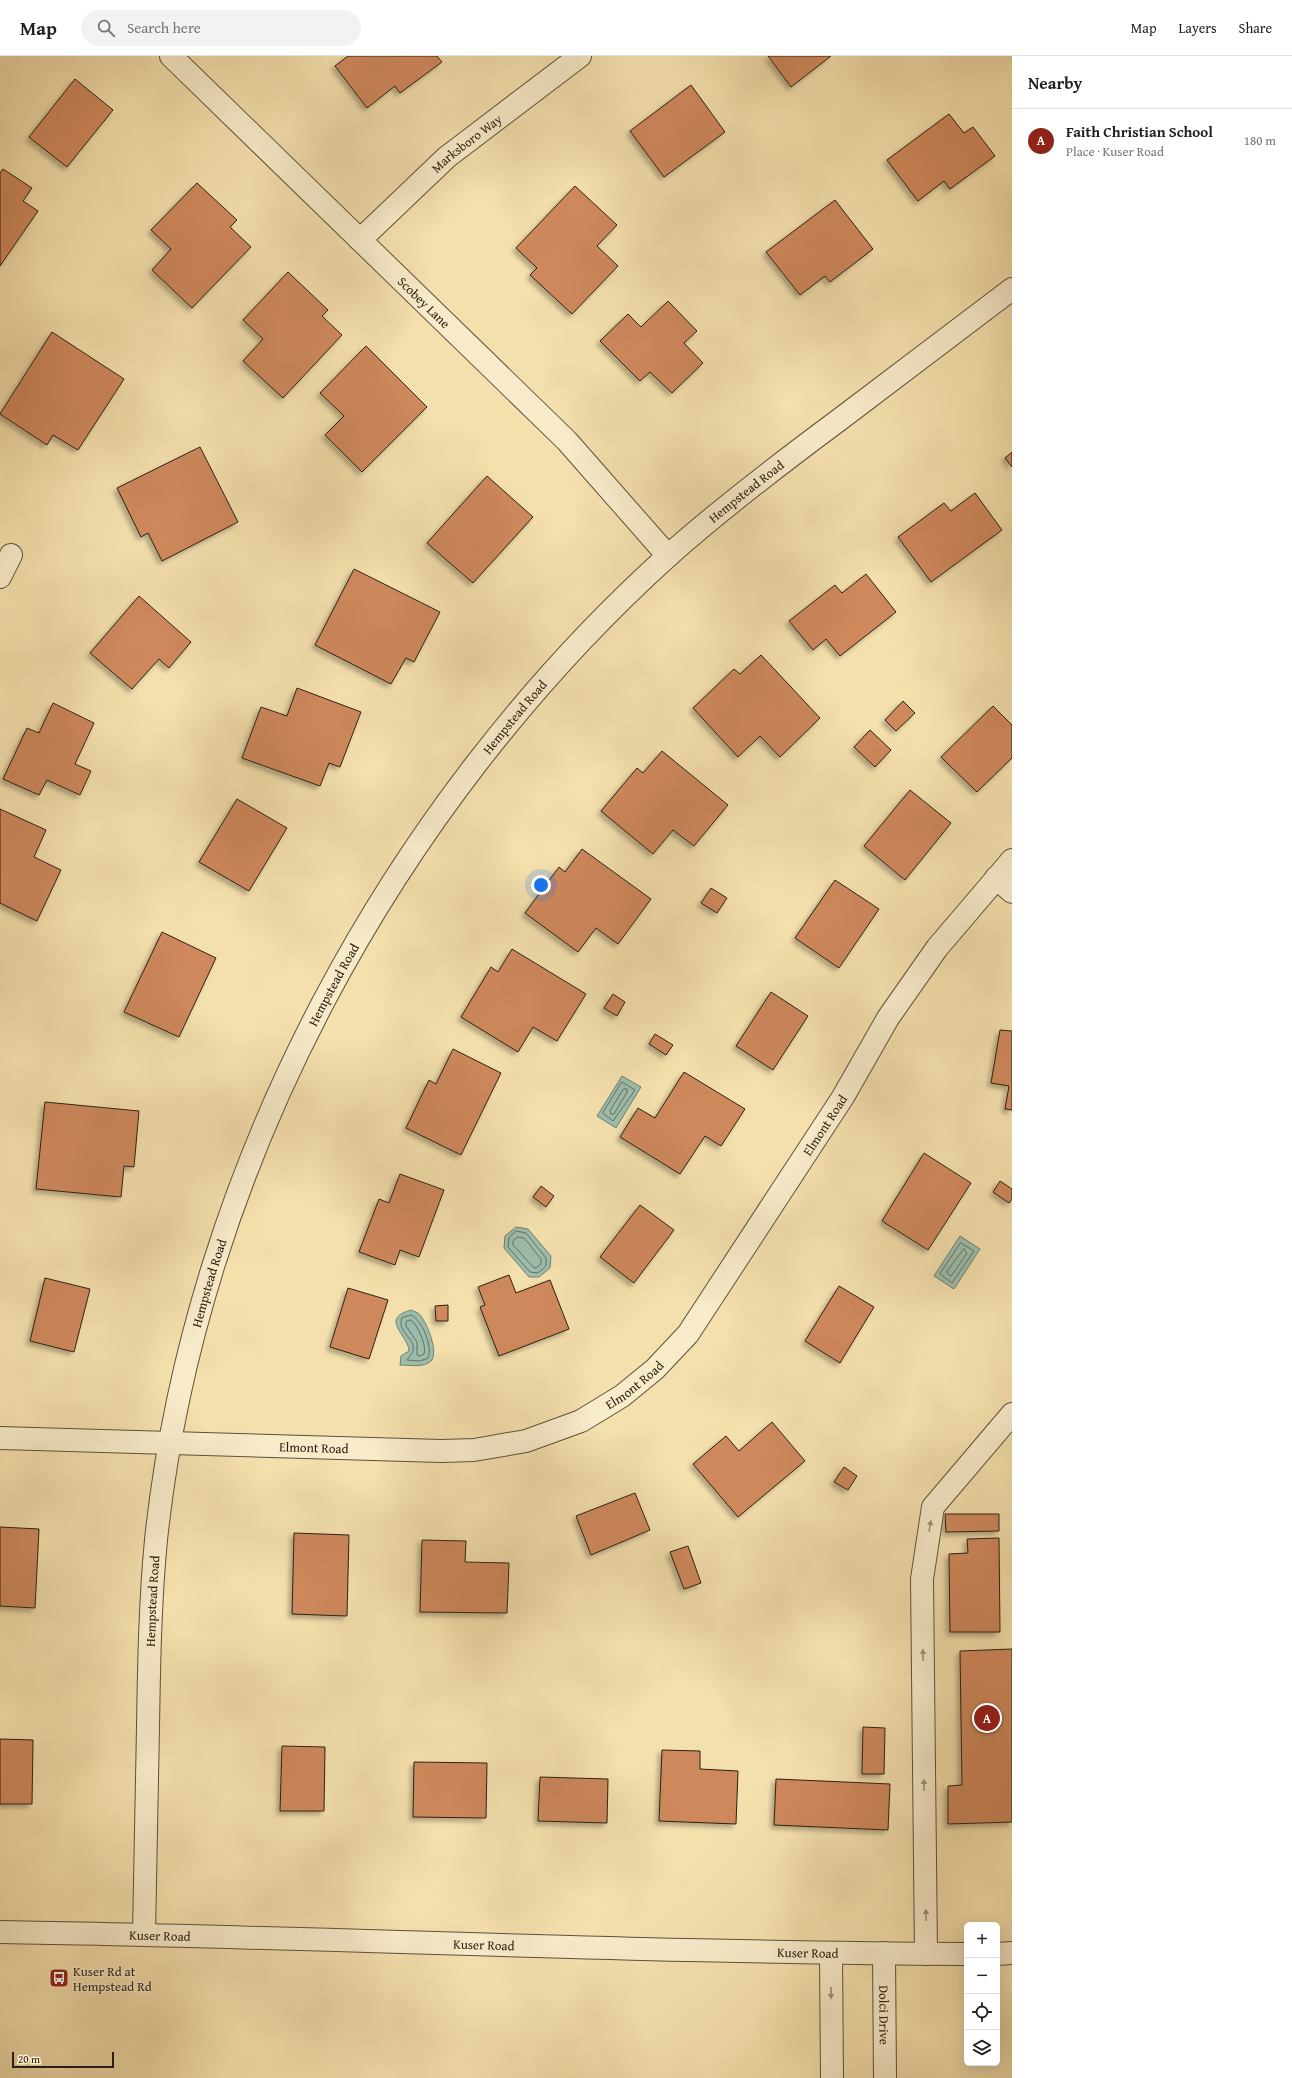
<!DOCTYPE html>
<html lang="en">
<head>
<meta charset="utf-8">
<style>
  :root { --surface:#fff; --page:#f2f2f2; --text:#222; --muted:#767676; --line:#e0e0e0; --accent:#8f2418 }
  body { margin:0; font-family:"Gentium Book Plus",serif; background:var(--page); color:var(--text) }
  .controls { position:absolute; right:12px; bottom:12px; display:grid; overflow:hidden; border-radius:6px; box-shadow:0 4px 16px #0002 }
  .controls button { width:36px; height:36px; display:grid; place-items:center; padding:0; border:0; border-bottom:1px solid var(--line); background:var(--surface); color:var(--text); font:20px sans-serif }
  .scale { position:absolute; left:12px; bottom:10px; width:102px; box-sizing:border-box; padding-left:4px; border:2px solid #2b2113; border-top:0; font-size:11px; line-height:14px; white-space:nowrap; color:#2b2113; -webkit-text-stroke:3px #f8ebca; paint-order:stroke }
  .you { position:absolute; left:541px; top:829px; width:14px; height:14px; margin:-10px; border:3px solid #fff; border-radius:50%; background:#1a73e8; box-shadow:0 0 0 6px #1a73e833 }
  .badge { display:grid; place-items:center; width:26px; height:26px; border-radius:50%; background:var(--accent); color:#fff; font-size:13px; font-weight:700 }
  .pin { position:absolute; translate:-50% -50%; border:2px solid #fff; box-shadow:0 1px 4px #0006 }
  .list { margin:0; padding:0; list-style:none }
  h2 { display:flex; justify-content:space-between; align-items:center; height:52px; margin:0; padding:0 16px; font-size:17px }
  h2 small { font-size:13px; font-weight:400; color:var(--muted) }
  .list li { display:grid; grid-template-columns:26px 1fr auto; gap:12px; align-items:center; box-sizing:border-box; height:64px; padding:0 16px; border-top:1px solid var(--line) }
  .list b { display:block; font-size:15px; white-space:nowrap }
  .list p { margin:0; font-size:13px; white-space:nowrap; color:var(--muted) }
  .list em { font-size:13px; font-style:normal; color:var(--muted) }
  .icon { flex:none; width:22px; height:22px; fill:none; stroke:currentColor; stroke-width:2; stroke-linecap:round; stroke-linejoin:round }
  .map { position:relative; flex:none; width:1012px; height:2022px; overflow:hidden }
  header { display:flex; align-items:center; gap:24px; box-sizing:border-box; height:56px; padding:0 20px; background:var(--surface); border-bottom:1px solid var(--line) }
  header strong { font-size:19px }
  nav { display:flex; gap:22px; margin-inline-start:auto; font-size:14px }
  .search { width:280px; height:36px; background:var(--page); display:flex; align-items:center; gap:10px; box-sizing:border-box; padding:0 14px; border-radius:22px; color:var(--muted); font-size:15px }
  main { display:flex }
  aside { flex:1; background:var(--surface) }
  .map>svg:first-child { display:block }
</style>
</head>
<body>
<header>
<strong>Map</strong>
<div class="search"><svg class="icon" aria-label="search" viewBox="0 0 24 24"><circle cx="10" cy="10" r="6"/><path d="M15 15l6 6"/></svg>Search here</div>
<nav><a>Map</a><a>Layers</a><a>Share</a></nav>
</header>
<main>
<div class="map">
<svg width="1012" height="2022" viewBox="0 0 1012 2022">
  <defs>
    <filter id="shadow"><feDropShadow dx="-3.5" dy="3.5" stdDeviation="2" flood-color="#0004"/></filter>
  </defs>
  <rect width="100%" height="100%" fill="#f4e0ad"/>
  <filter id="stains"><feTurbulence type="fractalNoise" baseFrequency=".005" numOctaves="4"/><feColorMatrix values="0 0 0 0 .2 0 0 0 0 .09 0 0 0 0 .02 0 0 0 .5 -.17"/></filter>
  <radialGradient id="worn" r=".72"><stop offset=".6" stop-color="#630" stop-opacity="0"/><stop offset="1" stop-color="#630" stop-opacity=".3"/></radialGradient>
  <path fill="#9cbdac" stroke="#6f7f6f" d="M622,1020L641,1031L616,1072L597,1060Z
    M516,1171L528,1173L551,1200L550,1212L539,1221H529L504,1192L505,1180Z
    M960,1180L980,1193L954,1233L934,1220Z
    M412,1254C414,1256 418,1256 420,1259C427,1267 439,1296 431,1305C424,1312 409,1309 400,1309L401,1300L409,1295C409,1280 378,1262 412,1254Z"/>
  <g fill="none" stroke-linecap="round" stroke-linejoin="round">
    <path stroke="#646f60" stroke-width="1" d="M622,1026L635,1034L613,1065L603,1057Z
      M624,1033H627V1036L614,1058H611L610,1055Z
      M516,1175L526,1177L546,1202V1210L538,1217L530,1216L508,1191L509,1182Z
      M518,1181L524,1182L541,1203V1208L536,1212L533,1211L513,1189V1185Z
      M961,1187L974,1195L952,1227L940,1218Z
      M964,1193L967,1197L952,1219L950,1220L947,1216Z
      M411,1259C422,1263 433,1291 428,1302L420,1305L407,1304C409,1301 412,1298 413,1295C416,1282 396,1276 402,1262Z
      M411,1264C418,1269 427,1290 424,1298L420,1300L417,1299V1286L406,1270V1266Z"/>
  </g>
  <path fill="#ce885b" stroke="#2b2113" filter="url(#shadow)" d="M348,0H437L442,6L400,37L395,30L367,52L335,10Z
    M768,0H831L791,31Z
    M75,23L113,54L67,111L29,81Z
    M691,29L725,76L664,121L630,75Z
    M949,58L964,77L973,71L995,100L950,133L944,125L918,145L887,104Z
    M3,113L32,132L23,145L38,155L0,210V117Z
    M197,127L237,164L230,171L251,191L192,252L152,214L171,193L151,174Z
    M575,130L617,169L597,190L618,210L572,258L530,219L537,212L516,192Z
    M835,144L873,193L830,226L825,220L800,239L766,196Z
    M288,216L328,254L322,260L342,279L283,342L243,305L263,283L243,264Z
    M668,245L697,275L684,287L703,307L672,337L650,316L640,325L600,285L628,258L641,271Z
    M52,276L124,323L78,394L53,379L47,389L0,358Z
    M366,290L427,351L362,416L325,379L344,360L320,337Z
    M200,391L238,466L162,505L148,477L141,481L117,432Z
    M1012,396V411L1005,402Z
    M487,420L533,461L473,527L427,487Z
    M975,437L1002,474L931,526L898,481L944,447L951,455Z
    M354,513L440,556L414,606L406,602L391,628L315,589Z
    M866,518L896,556L840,600L826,583L813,594L789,565L835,529L842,537Z
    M139,540L191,586L169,612L159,603L132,633L90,597Z
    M761,599L820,662L780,701L760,680L738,701L693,652L734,613L740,618Z
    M297,632L361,656L340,711L329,707L320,730L242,702L261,651L287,660Z
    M903,645L915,657L896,675L885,664Z
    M53,647L94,667L75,708L91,715L80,739L47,724L39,739L3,723L27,672L39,677Z
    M993,650L1012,669V702L977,736L941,701Z
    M870,674L891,694L875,711L854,691Z
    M662,695L728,749L694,790L673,774L653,798L601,755L637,712L643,717Z
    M910,734L951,767L905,824L864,790Z
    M237,743L287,772L249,835L199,806Z
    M0,753L46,774L34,801L61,814L37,865L0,847Z
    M582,793L651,843L618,888L596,872L578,896L525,857L559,811L565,816Z
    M835,824L879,853L839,912L795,882Z
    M711,832L727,842L717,857L701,847Z
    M162,876L216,902L179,981L124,956Z
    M512,893L586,938L557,985L533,971L518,996L461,961L491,911L498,916Z
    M771,936L808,960L773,1014L736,990Z
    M613,938L625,946L617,960L604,952Z
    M1000,974L1012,975V1054L1005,1053L1009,1030L991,1027Z
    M655,978L673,989L666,999L649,988Z
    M453,993L501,1017L461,1099L406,1072L429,1024L436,1028Z
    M684,1016L745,1053L721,1090L705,1080L680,1118L620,1081L638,1052L655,1062Z
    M45,1046L139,1055L134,1111L124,1110L121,1141L36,1133Z
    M924,1097L971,1127L928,1194L882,1165Z
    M400,1118L444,1134L419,1201L400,1194L395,1209L359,1196L379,1143L389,1147Z
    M1000,1125L1012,1133V1143L1009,1147L993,1136Z
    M541,1130L554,1140L546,1151L533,1141Z
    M640,1149L674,1174L634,1227L600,1201Z
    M509,1219L516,1237L550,1224L569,1273L499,1300L480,1251L485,1249L478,1231Z
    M45,1222L90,1233L74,1296L30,1285Z
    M839,1230L874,1251L840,1307L805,1285Z
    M348,1232L388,1244L369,1303L330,1291Z
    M448,1249V1265H436L435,1250Z
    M772,1366L805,1405L738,1461L693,1408L726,1380L739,1395Z
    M844,1411L857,1420L848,1434L834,1426Z
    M635,1437L650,1474L591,1499L576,1460Z
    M945,1458H999V1475L946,1476Z
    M0,1471L39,1473L35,1552L0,1550Z
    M294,1477L349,1479L347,1560L292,1558Z
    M999,1482L1000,1576H950L949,1498L968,1497L967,1483Z
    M422,1484L466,1485L465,1506L509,1507L507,1557L420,1556Z
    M688,1490L701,1527L684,1533L670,1496Z
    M1012,1593V1766L948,1768V1730L962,1729L960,1595Z
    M863,1671L885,1672L884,1718H862Z
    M0,1683L33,1684L32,1748H0Z
    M282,1690L325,1691L324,1755H280Z
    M662,1694L700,1695V1713L738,1715L736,1768L659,1765Z
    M414,1706L487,1707L486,1762L413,1761Z
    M540,1721L608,1723L607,1767L538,1765Z
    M776,1723L890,1728L888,1774L774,1769Z"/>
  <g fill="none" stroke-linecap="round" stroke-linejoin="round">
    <g stroke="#5d513a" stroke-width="24">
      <g id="minor">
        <path id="s1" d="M171,0L567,385L668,500"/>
        <path id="s2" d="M360,184L447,101L580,0"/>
        <path d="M0,521L11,499"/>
        <path d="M996,822L1012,836"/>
        <path id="s3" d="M0,1382L441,1395L474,1394L526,1385L581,1365L622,1340L655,1313L688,1278L843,1041L888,962L937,892L1012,804"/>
        <path id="s4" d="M0,1876C322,1881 645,1897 967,1898"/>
        <path id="s5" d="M144,1878C145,1809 147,1740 148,1671C149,1609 150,1546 156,1484C195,1112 393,748 669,499C723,451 781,407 839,364C897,320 954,277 1012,233"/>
        <path id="s6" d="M884,1897L885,2022"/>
        <path d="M831,1898L832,2022"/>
        <path d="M926,1898L922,1523L933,1451L1012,1358"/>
        <path d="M997,1898L1012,1897"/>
      </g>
    </g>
    <use href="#minor" stroke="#f8ebca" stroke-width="22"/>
  </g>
  <defs><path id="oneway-solid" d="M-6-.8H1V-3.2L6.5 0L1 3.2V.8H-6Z"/></defs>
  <g fill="#9c9078">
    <use href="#oneway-solid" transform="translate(930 1470) rotate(-81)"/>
    <use href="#oneway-solid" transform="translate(923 1599) rotate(-91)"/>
    <use href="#oneway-solid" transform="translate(924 1729) rotate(-91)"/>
    <use href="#oneway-solid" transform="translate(926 1859) rotate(-91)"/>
    <use href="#oneway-solid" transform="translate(831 1937) rotate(89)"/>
  </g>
  <defs>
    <g id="bus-square" transform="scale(1)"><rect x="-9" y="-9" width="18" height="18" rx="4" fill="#8f2418" stroke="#f8ebca"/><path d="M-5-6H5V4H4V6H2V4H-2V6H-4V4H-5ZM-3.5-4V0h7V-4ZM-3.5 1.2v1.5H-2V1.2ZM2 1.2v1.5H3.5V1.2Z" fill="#fff"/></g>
  </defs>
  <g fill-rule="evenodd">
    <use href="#bus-square" x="59" y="1922"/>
  </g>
  <g text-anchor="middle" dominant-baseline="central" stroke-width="3" stroke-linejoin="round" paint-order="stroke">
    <g font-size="13" fill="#2b2113" stroke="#f8ebca">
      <text stroke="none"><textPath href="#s2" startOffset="144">Marksboro Way</textPath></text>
      <text stroke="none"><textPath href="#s1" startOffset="353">Scobey Lane</textPath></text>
      <text stroke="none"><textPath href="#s5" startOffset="1629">Hempstead Road</textPath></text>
      <text stroke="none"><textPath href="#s5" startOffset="1305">Hempstead Road</textPath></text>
      <text stroke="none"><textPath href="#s5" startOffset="981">Hempstead Road</textPath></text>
      <text stroke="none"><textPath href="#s3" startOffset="974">Elmont Road</textPath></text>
      <text stroke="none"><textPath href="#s5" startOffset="657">Hempstead Road</textPath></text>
      <text stroke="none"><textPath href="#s3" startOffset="650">Elmont Road</textPath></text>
      <text stroke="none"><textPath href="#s3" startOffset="314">Elmont Road</textPath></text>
      <text stroke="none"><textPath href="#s5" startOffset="333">Hempstead Road</textPath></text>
      <text stroke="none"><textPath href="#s4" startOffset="160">Kuser Road</textPath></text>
      <text stroke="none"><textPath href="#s4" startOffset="484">Kuser Road</textPath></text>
      <text stroke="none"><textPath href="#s4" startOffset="808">Kuser Road</textPath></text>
      <text stroke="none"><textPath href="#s6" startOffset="62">Dolci Drive</textPath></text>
    </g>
    <g font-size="13" fill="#2b2113" stroke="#f8ebca" text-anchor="start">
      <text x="73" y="1915">Kuser Rd at<tspan x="73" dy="15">Hempstead Rd</tspan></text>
    </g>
  </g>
  <rect width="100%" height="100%" filter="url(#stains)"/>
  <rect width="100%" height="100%" fill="url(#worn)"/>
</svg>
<div class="controls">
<button>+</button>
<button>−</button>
<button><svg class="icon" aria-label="locate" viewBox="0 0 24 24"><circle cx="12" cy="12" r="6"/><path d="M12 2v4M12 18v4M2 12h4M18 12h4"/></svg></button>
<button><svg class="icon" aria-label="layers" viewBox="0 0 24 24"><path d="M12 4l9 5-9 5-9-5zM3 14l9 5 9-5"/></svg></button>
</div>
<div class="scale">20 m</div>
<div class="you"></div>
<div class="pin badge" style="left:987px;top:1662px">A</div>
</div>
<aside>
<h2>Nearby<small></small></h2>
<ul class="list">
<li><span class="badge">A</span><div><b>Faith Christian School</b><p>Place · Kuser Road</p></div><em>180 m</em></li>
</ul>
</aside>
</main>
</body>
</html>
